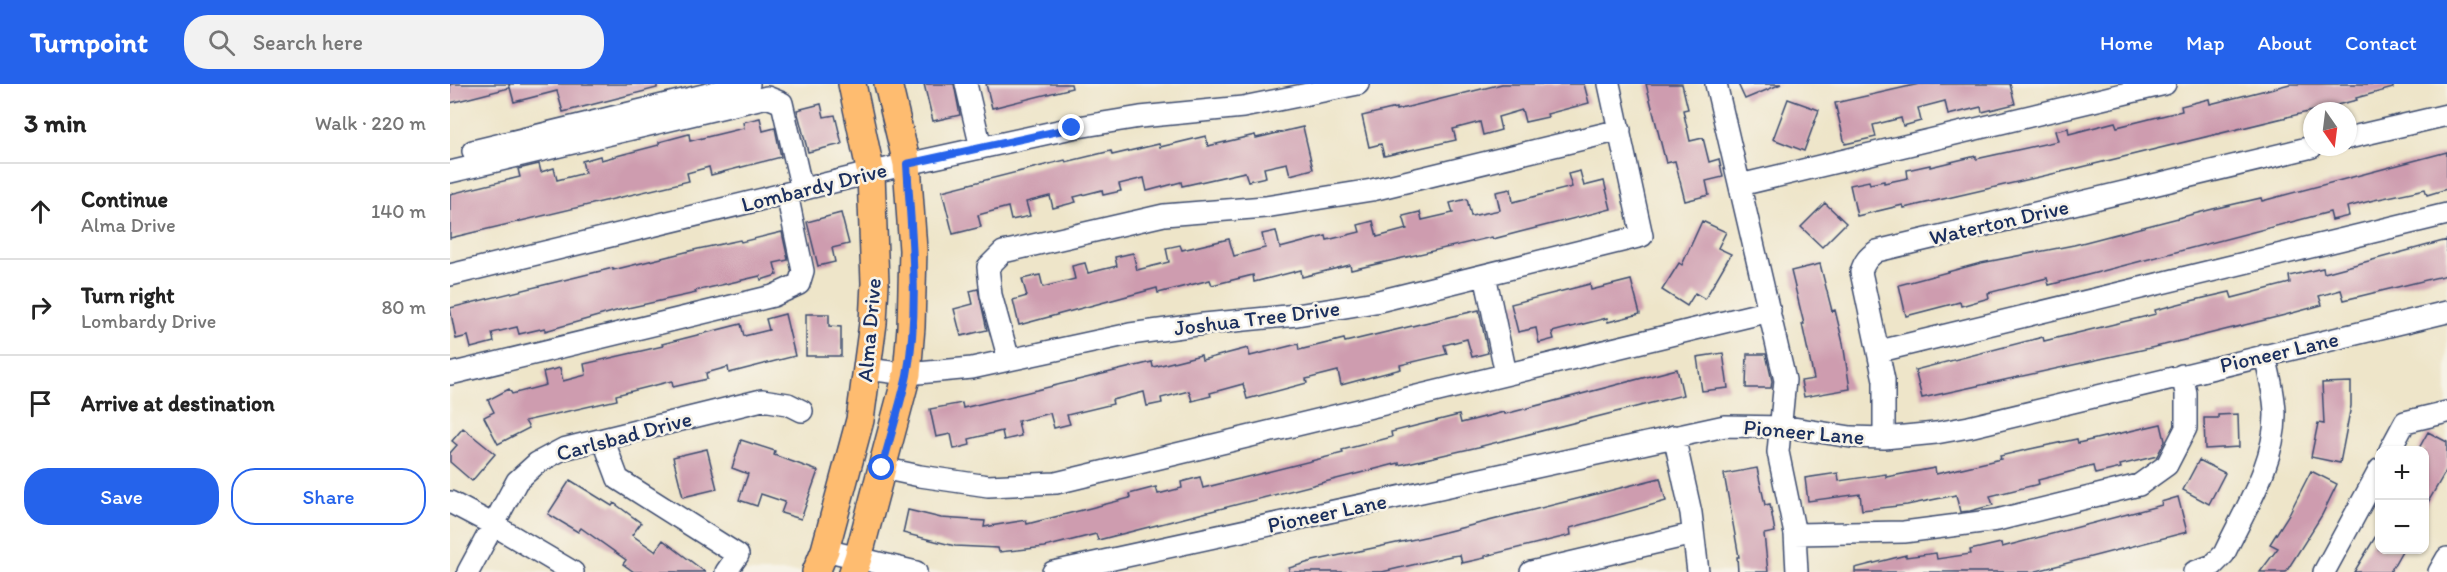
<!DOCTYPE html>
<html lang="en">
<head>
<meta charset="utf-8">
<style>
  :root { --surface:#fff; --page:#f2f2f2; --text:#222; --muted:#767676; --line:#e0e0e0; --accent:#2563eb }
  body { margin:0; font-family:Itim,sans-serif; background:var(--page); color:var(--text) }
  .controls { position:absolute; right:18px; bottom:18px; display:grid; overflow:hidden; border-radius:12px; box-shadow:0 2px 4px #0004 }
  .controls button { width:54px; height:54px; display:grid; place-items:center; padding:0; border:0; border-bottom:2px solid var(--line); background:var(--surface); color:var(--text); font:30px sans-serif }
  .compass { position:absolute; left:1853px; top:18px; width:54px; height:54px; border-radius:50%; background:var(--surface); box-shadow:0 2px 4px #0004; rotate:166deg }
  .stop { position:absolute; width:18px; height:18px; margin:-14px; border:4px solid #2563eb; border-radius:50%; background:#fff }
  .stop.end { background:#2563eb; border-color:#fff; box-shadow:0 2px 6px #0008 }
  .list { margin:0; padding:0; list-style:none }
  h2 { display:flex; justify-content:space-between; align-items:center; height:78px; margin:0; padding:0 24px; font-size:26px }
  h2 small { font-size:20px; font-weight:400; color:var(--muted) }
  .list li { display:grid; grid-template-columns:39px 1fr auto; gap:18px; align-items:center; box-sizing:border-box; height:96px; padding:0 24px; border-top:2px solid var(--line) }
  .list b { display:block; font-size:22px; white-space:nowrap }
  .list p { margin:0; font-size:20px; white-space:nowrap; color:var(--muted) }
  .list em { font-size:20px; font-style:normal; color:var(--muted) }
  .actions { display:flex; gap:12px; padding:18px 24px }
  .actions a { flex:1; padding:14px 0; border:2px solid var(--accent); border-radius:24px; text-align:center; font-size:21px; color:var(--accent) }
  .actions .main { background:var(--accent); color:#fff }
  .icon { flex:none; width:33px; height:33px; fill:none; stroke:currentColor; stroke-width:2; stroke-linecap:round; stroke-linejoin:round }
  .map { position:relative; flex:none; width:1997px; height:488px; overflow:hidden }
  header { display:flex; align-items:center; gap:36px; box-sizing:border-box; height:84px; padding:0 30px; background:var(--accent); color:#fff }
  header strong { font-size:28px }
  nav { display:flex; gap:33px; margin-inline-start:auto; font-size:21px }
  .search { width:420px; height:54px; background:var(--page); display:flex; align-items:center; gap:15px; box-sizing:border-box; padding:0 21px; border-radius:24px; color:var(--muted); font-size:22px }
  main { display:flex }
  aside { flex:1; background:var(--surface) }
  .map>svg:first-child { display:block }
</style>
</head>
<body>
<header>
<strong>Turnpoint</strong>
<div class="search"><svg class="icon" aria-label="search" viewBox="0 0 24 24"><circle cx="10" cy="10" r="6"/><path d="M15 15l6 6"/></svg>Search here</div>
<nav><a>Home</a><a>Map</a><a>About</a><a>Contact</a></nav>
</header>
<main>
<aside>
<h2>3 min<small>Walk · 220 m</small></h2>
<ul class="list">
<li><svg class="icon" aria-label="ahead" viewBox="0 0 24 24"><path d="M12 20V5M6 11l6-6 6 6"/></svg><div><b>Continue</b><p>Alma Drive</p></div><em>140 m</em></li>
<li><svg class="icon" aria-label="right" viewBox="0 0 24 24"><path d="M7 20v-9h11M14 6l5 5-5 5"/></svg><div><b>Turn right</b><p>Lombardy Drive</p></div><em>80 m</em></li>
<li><svg class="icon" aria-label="arrive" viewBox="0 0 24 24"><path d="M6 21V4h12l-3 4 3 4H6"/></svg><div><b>Arrive at destination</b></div></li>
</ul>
<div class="actions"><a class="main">Save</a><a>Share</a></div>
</aside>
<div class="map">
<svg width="1997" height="488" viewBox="0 0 1997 488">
  <rect width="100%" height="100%" fill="#f7f3e8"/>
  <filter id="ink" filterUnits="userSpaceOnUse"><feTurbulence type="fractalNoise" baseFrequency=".0167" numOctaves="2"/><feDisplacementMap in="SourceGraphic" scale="12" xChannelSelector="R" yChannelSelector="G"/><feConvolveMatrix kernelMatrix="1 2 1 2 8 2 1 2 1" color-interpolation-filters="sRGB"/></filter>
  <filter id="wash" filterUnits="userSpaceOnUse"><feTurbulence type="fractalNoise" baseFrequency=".008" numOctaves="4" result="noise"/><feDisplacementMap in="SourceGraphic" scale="24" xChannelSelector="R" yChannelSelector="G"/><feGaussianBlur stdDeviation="1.35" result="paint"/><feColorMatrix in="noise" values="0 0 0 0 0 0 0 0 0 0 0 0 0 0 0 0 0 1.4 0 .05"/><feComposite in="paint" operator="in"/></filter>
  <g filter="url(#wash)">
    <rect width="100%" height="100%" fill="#eee5c9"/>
    <g id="blocks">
      <path fill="#ce9caf" d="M0,0H59V4L0,19Z
        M59,0H207V4L113,28L107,7L64,18Z
        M474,0H504L510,31L483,37Z
        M536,0H621L622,4L542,24Z
        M1052,0H1134L1139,19L1097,30L1098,33L1075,38L1072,26L1048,33L1051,46L1033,51L1030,38L1003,45L1006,56L934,72L931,60L919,63L912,32L946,24V26Z
        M1196,0H1232L1238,25L1233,26L1240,57L1253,54L1259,78L1269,75L1273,93L1256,97L1259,111L1235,117L1225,77L1216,79Z
        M1288,0H1331L1295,15Z
        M1469,0H1560L1565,20L1532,28L1531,23L1498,31L1495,17L1468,24L1471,37L1453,42L1451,34L1423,41L1426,53L1395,60L1385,19Z
        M1840,0H1943V4L1906,14L1907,16L1628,84L1454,124L1453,121L1407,132L1400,101L1419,97L1420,100L1434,97V99L1458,94L1457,86L1480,81V83L1526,72V75L1608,57L1605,47L1618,44L1619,50L1665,38L1667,43L1732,27L1731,22L1759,15L1760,20Z
        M1338,15L1369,26L1354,67L1323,55Z
        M371,20L374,33L385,31L392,60L358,68L347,26Z
        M310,34L313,47L325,44L331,73L261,91L259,83L237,89L239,97L0,154V110L70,93L68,85L89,80L91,88L104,84L107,96L135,89L132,77L150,72L151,76L209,61V58L239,50L240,57L294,44L293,38Z
        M853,43L863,85L840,91L837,79L814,84L816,93L798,97L795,88L732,102L731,98L697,107L694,94L669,100L671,107L653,111L652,106L624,113L626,118L603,124L600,112L576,118L580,132L561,136L558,123L528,131L531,143L503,150L492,107L615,76L616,78L661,67L662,71L709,60L710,63L756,52L758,62L805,51L806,54Z
        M1997,68V105L1977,111L1975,105L1924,116L1897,123L1899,132L1882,136L1880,128L1599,201L1597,194L1538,209L1539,214L1511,222L1510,218L1456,232L1449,201L1531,179L1624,161L1763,125L1811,114L1812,117Z
        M1130,87L1134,102L1154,97L1161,125L1070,148L1043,155L1042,153L901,186L900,181L852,193L851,186L804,198L803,191L762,201L760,196L708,209L707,204L569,241L563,216L577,212L572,195L590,191L593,203L625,195L622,182L635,179L638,189L667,182L665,173L683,169L687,186L719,178L716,164L730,161L732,166L779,155L784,172L815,164L812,150L826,147L830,164L876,152L877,156L910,148L908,141L923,137L927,153L957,145L953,132L970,128L972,136L1003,129L1000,119L1017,115L1021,132L1050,126L1046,108L1061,105L1063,118L1122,103L1118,90Z
        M1375,119L1396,139L1372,163L1351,143Z
        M391,129L399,160L382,164L385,178L368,182L357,138Z
        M1252,137L1276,148L1268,164L1281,170L1255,215L1245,209L1237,222L1212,206L1229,179L1232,181Z
        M332,148L338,176L324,179L327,191L311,196L310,192L245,207L246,209L173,225L95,247V244L69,250L67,243L42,249L44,258L21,264L18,252L6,255L0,224L163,184V186L248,165L290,156L291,158Z
        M1997,156V191L1894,216L1891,206L1869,212L1872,221L1835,231L1714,261L1472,314L1465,286L1593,253L1594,257L1706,230L1705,226L1732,219L1780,208L1782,214L1840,199L1839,192L1873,184L1874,189Z
        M1370,180L1382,227L1385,226L1393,259L1400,305L1354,313L1351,297L1364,295L1352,240H1354L1341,187Z
        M1181,196L1190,230L1158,238L1157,234L1102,248L1104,255L1089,259L1086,244L1068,248L1061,220L1140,200L1141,206Z
        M528,205L537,246L511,252L504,225L523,220L520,207Z
        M1029,226L1038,269L1022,273L1017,255L994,261L997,270L950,281L951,285L891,301L888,287L856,295L857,299L797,315L793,300L760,309L761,312L742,317L739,307L711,314L712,319L697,322L694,308L662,316L663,320L617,331L620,340L604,344L600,329L568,337L571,352L554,356L552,347L519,355L520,361L504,365L501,350L486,353L480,325L512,319L513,324L702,278L703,283L751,271L752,276L798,264L800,272L848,260L849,266L894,255L895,258Z
        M335,230L345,272L279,289L278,283L256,289L257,295L223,303L222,297L166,311L167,316L75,337L79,344L48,360L34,333L44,328L38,316L59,305L62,310L96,301L93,288L110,284L113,297L136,291L134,280L213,262L212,260L291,240L294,252L319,246L316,235Z
        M356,230H379V242L391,243V272H356Z
        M1273,269L1278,304L1252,307L1247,273Z
        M1297,270H1316L1322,297L1321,304H1296Z
        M1227,285L1233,311L1028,363L949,381V379L648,456L646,450L595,463L549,468L548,464L505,462L453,449L458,426L491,434L535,437L534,443L576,436L577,440L680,414L679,410L706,403L708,410L732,404L731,398L750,393L753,404L893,369L892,366L942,353L941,348L1009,331L1011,339L1054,328L1055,330Z
        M1901,298V322L1890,379L1861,373L1868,339L1874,340L1872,299Z
        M1788,330L1789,363L1755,365L1754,334H1768V331Z
        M1711,340L1715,357L1707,372L1670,381L1671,384L1645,390L1643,382L1588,396L1589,400L1540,412L1543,421L1520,427L1510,428L1506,411L1457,421L1412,426L1410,410L1358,417L1355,394L1388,389L1389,397L1436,390V393L1485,384L1486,390L1551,375L1550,372L1580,365L1627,355L1628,359Z
        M13,344L45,370L22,397L0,378V369L7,361L2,357Z
        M1978,348L1997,358V385L1974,425V366H1968Z
        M291,356L325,367L324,371L368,387L351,435L331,429L335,418L311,410L307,422L289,416L298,390L282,384Z
        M257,365L267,405L233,413L223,373Z
        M1749,376L1775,389L1759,420L1733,406Z
        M1307,384L1315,421L1320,420L1325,448L1314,450L1318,488H1288L1287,473H1289L1274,390Z
        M1861,387L1887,400L1872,431L1836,488H1810L1828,464L1820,460L1839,430Z
        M1210,394L1216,417L1120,444L1121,451L1035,472V474L1012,479L1010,471L1001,472L932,488H839V484L863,477L979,452Z
        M120,396L162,422L164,419L191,439L182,451L205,467L213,456L255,488H184L173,480L176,476L131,444L128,448L98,430Z
        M1728,413L1737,448L1583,488H1405V484L1456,471V473L1486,469L1487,475L1521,470L1520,466L1551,459L1552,463L1712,421L1711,418Z
        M1929,447V465H1953L1940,488H1904Z"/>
    </g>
  </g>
  <g filter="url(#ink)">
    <use href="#blocks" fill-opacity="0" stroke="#3b4a6e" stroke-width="1.5"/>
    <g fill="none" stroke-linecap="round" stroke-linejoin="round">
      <g stroke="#3b4a6e" stroke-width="24">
        <path id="minor" d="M516,0L531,64
          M1266,0L1335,296L1328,368L1345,450L1347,488
          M1898,54L1997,31
          M23,67L299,0
          M0,88L317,13L332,19L352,106
          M1290,101L1715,0
          M0,191L457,80L622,44L690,33L793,23L908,0
          M1035,191L1056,290
          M1430,267L1997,130
          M559,276L541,211L538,183L553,168L714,131L815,123L922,106L1170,46
          M417,285L457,290L522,284L680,250L754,240L847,231L925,218L1192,152L1159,0
          M0,290L323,212L349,200L353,187L337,110
          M1224,352L1241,429L1248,488
          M1434,354V296L1411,188C1414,178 1418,173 1427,167L1862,63
          M153,355L168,395L288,471L276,488
          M1940,366L1955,338L1997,328
          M432,384L470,392L538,402L606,399L1320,227
          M0,418L42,440L123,488
          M1345,450L1454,448L1547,436L1689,401L1717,381L1736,344V309L1732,291
          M375,466L466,488
          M18,488L67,397L87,379L113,365L312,316L338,320L352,327
          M603,488L1275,342L1337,343L1401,353L1434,354L1486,349L1519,343L1997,228
          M1081,488L1243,450
          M1744,488L1763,481L1774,470C1794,427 1825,380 1825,331C1825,311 1819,290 1815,271
          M1874,488L1930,385
          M1989,488L1997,474"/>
      </g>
      <g stroke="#3b4a6e" stroke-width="30">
        <path id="major" d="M366,488L375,466L410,336L423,239L425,199L421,90L402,0
          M403,488L408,474L457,290L461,243L463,166L457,80L438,0"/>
      </g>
      <use href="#minor" stroke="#fff" stroke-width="21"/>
      <use href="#major" stroke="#febc70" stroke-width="27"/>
    </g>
  </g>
  <g fill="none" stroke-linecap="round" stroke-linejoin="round" filter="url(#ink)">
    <path stroke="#2563eb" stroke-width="8" d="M432,384C440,353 450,322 457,291C470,222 461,149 457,80L622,44"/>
  </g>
  <g text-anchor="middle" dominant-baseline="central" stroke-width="5" stroke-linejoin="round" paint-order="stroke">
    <g font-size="22" fill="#1b2f5e" stroke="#f7f3e8">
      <text transform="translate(364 103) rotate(-14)">Lombardy Drive</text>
      <text transform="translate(1549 138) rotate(-13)">Waterton Drive</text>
      <text transform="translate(807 234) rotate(-7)">Joshua Tree Drive</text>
      <text transform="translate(419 246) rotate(-85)">Alma Drive</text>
      <text transform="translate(1829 268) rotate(-13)">Pioneer Lane</text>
      <text transform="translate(1354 348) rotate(5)">Pioneer Lane</text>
      <text transform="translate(174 352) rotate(-15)">Carlsbad Drive</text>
      <text transform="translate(877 429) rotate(-12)">Pioneer Lane</text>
    </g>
  </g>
</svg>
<div class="controls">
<button>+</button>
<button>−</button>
</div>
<svg class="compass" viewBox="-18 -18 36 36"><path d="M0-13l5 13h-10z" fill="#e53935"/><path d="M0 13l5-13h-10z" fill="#767676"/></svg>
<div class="stop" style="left:432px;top:384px"></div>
<div class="stop end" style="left:622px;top:44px"></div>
</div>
</main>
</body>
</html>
